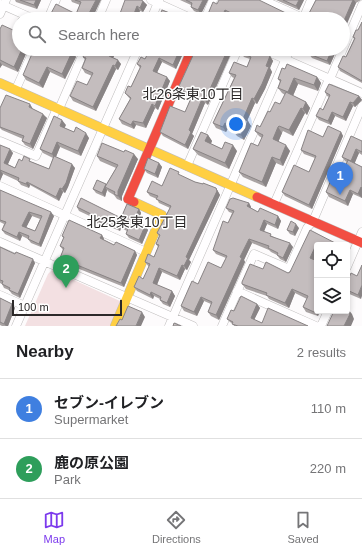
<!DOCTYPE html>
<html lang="en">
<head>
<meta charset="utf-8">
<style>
  :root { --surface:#fff; --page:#f6f6f6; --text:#202124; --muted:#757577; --line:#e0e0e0; --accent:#7c3aed }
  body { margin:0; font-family:Helvetica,"Noto Sans JP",sans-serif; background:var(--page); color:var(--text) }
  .controls { position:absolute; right:12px; bottom:12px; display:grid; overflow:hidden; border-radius:4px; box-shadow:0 2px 6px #0003 }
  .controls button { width:36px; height:36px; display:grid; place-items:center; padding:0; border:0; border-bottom:1px solid var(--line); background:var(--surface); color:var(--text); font:20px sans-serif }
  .scale { position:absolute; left:12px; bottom:10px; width:110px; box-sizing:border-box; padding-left:4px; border:2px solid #2c2929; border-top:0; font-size:11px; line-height:14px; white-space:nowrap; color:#2c2929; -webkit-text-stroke:3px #fff; paint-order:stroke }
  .you { position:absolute; left:236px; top:124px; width:14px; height:14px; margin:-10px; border:3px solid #fff; border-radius:50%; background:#1a73e8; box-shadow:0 0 0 6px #1a73e833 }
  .badge { display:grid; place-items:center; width:26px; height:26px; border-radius:50%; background:var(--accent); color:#fff; font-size:13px; font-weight:700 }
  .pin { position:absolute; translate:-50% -33px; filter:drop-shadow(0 1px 2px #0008) }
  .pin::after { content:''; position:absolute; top:21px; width:14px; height:12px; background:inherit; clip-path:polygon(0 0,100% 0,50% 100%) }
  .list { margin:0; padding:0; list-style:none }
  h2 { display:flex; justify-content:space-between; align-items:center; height:52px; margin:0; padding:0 16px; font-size:17px }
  h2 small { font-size:13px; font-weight:400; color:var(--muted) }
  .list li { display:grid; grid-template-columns:26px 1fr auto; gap:12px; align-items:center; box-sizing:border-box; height:60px; padding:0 16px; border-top:1px solid var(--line) }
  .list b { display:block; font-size:15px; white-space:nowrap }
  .list p { margin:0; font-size:13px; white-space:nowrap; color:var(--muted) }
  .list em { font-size:13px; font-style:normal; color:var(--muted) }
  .icon { flex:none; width:22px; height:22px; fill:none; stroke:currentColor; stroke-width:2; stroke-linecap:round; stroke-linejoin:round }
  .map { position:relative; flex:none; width:362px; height:326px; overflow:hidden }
  .search { position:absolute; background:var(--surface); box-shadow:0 2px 6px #0003; left:12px; right:12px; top:12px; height:44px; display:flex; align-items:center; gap:10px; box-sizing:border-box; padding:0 14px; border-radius:22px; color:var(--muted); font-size:15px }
  .sheet { height:172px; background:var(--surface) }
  nav { display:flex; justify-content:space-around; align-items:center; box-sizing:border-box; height:56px; border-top:1px solid var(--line); background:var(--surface); font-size:11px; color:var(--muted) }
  nav a { display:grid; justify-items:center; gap:2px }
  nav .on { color:var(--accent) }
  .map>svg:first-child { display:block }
</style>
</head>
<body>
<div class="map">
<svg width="362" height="326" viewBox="0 0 362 326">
  <rect width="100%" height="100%" fill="#fdfbfc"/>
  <path fill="#f3e0e2" d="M52,270L122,302L111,326H25L48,274Z"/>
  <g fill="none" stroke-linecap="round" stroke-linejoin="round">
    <g stroke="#bfbdbd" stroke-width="9">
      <path id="street" d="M151,0L193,19
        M263,0L303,18
        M0,4L34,19
        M0,14L6,0
        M48,19L56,0
        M98,19L106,0
        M151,19L159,0
        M205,19L213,0
        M303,19L311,0
        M262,49L362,93
        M330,79L362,5
        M16,89L34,49
        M59,109L85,49
        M0,141L36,156L57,108
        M187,166L238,49
        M0,186L146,252
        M274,204L329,79
        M0,242L193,326
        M347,267L362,232
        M237,291L316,326
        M0,295L25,306
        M16,326L138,49
        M169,326L290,49
        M222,326L254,254L289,269L307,228L313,221L362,106
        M321,326L328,311"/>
    </g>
    <g stroke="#bfbdbd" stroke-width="10">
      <path id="slow" d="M0,83L257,197
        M115,326L162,215L134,202"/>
    </g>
    <g stroke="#bfbdbd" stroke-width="10">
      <path id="jam" d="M257,197L362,243
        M134,202L128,199L192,49"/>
    </g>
    <use href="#street" stroke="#fffeff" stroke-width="8"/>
    <use href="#slow" stroke="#ffcf43" stroke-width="9"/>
    <use href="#jam" stroke="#f24e42" stroke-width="9"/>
  </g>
  <path fill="#a9a3a3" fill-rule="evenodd" d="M15,0H41L37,9L16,2Z
    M71,0H101L76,14L80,5L72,2Z
    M180,0H208L201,14L194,11L191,7V5Z
    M276,0H304L299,10Z
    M316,0H361L356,3L351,14L343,19H309L307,17Z
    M143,1L147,5L143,12L140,11L118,19Z
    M217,4L294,19H238L228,14L226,19H212L208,14Z
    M362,22V83L340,71L338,67L346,57L354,39L353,37L358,30Z
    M0,29L19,49H28L18,72L2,65L0,68Z
    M87,49H125L123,52L117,50L113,58L121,64L118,70L116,69L96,111L73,101L70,96L87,85L92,76L85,73L82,68L85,60L83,57Z
    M185,49L176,69L162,62L157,72L170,81L158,110L155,108L146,128L136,125L134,129L122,124L119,119L130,99L125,93L131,87L140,68L137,64L145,59Z
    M196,49H233L208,105L205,103L192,134L194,136L188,149L163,136L160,132L185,112L191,98L186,96L179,86Z
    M337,49L330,65L312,58L309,54Z
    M73,53L76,57L65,79L50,72L43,88L26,80L23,75Z
    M241,53L270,56L273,61L270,68L272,72L265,89L257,104L255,103L247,121L251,126L244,140L237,136L234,132L235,131L228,128L226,132L216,128L213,123L234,78L232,77L229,73L247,67L250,59L244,57Z
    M285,69L317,77L321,83L318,91L298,84L293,96L306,102L310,108L307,115L305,113L293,136L283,131L282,133L278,142L290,151L283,166L276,163L266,187L243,177L239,172L258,146L262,138L259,136L255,131L260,127L270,112L280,104L285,95L282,93L278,88L280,82L278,79Z
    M325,92L359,96L362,100L355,107L353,106L346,121L335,116L331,125L319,120L316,116L323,110L329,97L327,96Z
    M0,108L33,109L47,118L33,149L25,145L22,141L23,139L2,130L0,128Z
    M66,125L64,128L89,138L81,156L60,147L56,157L75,168L68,187L65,193L63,192L59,201L30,185L29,188L21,185L18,181L3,174L0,181V145L13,153L8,164L15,168L22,161L32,162L49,169L53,158L43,153L40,149Z
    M341,132L343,136L312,209L285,196L282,192L309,172L315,158L304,154L301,150L323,137Z
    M208,135L212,141L211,144L222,149L237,151L229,169L198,155L193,149Z
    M362,141V155L359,153L354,163L362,167V198L353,194L348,206L329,197L326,192L343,171L347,162L345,161L342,157Z
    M97,156L138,159L122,196V201L117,199L114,195L109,192L107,190L105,197L96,193L93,189L106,184V185L116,168L100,161Z
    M159,163L162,167L158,178L147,173L144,169Z
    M181,176L195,182L216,188L220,195L189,260L191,262L187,270L185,269L180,280L162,272L157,285L172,291L175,296L170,307L163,304L160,300V299L154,296L153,299L137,291L134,287L143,279L149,267L145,262L154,257L158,247L156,244L159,236L157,233L170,208L159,203L157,199L150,196L147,192L162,186Z
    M0,190L54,216L41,247L31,243L28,239L22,236L20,241L5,234L2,230L4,224L0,222ZM32,216L40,219L35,231L26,227Z
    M249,203L251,207V208L258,212L278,216L281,221L278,229L267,224L264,231L272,236L293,247L286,262L280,259L277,255L271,252L269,250L252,243L244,260L245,262L219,320L211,316L208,312L211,304L204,301L197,316L184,311L181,306L198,284L221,268L226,258L216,254L213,250L228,223L232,213L229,212L226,208Z
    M77,207L121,218L139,209L141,213L138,222L145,226L148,230L142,244L129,238L126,234L127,231L121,228L120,231L108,226V228L97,223L94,219V218L79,211Z
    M299,228L295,236L290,234L287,230Z
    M102,235L104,239V240L114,245L135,251L137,255L124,287L62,262L60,258L63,250L60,246L64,239L62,236Z
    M317,245V255L315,260L317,311H320L318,316L306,312L303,307L307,299L295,293L289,308L269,299L267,296L246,289L242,284L263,269L288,273Z
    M0,247L35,263L20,298L12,294L9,290L4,288L2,284L0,283Z
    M357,276L361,299L347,293V282Z
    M0,298L12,304L15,308L8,326H2L0,325Z
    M257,304L260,308L254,320L262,323L308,326H234L233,324L230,322L227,319Z"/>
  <path fill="#898485" d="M36,0H41L37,9L34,5Z
    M96,0H101L92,19H86Z
    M203,0H208L201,14L198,10Z
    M299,0H304L299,10L296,6Z
    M353,0H354L356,3L343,33V23Z
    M143,1L147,5L143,12L140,8Z
    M137,6L140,11L137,19H132Z
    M225,10L228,14L226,19H221Z
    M22,49H28L18,72L14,67Z
    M69,49H75L73,53L76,57L65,79L62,74Z
    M112,49H116L117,50L112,60L109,56Z
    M121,49H125L123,52Z
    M180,49H185L176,69L173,65Z
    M228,49H233L208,105L205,100Z
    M332,49H337L330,65L327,61Z
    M270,56L273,61L270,68L272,72L265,89L257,104L254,99Z
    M159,58L162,62L156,75L153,71Z
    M118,60L121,64L118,70L115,66Z
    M0,62L2,65L0,68Z
    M113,65L116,69L96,111L93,107Z
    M47,67L50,72L43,88L39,83Z
    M167,77L170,81L158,110L155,106Z
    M317,77L321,83L318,91L314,85Z
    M294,78L298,84L292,98L288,92Z
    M359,96L362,100L355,107L353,103Z
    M252,98L255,103L246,123L243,119Z
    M202,99L205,103L192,134L194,136L188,149L185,145L189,130Z
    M306,102L310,108L307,115L303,109Z
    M350,102L353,106L346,121L343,117Z
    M30,104L33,109L29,107Z
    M152,104L155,108L146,128L143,123Z
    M301,108L305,113L293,136L289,130Z
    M332,112L335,116L331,125L328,121Z
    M43,114L47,118L33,149L30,144Z
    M62,120L66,125L63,131L60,126Z
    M133,121L136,125L134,129L131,125Z
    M248,121L251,126L244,140L241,135Z
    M225,123L228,128L226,132L223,127Z
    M278,127L282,133L277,145L273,139Z
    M341,132L343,136L312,209L309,205Z
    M86,133L89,138L81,156L78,151Z
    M208,135L212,141L209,147L205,141Z
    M57,142L60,147L55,159L52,154Z
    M233,145L237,151L229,169L225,163Z
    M286,145L290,151L283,166L280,160Z
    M10,149L13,153L7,166L4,163Z
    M356,149L359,153L354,165L351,161Z
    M134,154L138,159L122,196V201L118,196V191Z
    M272,157L276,163L266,187L262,182Z
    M159,163L162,167L158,178L155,174Z
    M72,164L75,168L68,187L65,193L62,189Z
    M0,170L3,174L0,181Z
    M27,182L30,185L29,188L26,184Z
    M106,184L108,188L105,187L107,190L105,197L102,193Z
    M361,187L362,188V198L358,194Z
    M60,188L63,192L59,201L56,197Z
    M216,188L220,195L189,260L191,262L187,270L184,266L186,257Z
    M350,190L353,194L348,206L345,201Z
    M249,203L251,207L250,211L247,206Z
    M139,209L141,213L137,224L134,220Z
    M29,212L32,216L25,230L22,226Z
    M51,212L54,216L41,247L39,244Z
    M278,216L281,221L278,229L275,225Z
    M264,220L267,224L263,234L260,230Z
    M106,222L108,226V228L105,224Z
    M118,224L121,228L120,231L117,227Z
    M296,224L299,228L295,236L293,232Z
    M145,226L148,230L142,244L139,240Z
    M19,232L22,236L20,241L17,237Z
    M102,235L104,239L103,242L100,238Z
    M249,239L252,243L244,260L245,262L219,320L216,315L240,257Z
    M290,243L293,247L286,262L283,258Z
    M316,245L317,246V255L313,263L310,258Z
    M135,251L137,255L124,287L121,283Z
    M33,259L35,263L20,298L18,294Z
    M182,265L185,269L180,280L177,276Z
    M159,268L162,272L156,287L153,283Z
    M362,285V296L361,299L358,295Z
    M292,289L295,293L289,308L285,303Z
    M172,291L175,296L170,307L167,303Z
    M151,292L154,296L153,299L150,295Z
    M201,297L204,301L197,316L194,312Z
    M12,304L15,308L8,326H6L4,324Z
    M257,304L260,308L253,322L251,318Z
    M317,306V311H320L318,316L314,312Z
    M348,309L352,314L354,319L351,326H344Z
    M142,312L145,317L141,326H136Z"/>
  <path fill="#c4bdbe" stroke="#898485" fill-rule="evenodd" d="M20,0H36L34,5Z
    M75,0H96L86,19H48L56,4L76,14L81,2Z
    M125,0H141L143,1L140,8L137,6L132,19H118Z
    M186,0H203L198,10L191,7L192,3Z
    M219,0H259L292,16L291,19H241V18L225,10L221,19H218L208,14L213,2L217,4Z
    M283,0H299L296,6Z
    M316,0H353L343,23V19H313L307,17Z
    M162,10L185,19H158Z
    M103,17L109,19H102Z
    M19,18L22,19H19V49H22L14,67L0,60V29L2,25L13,30Z
    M362,22V81L338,67L343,56L346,57L355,38L353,37L356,30H358Z
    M34,49H69L68,50L72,52L62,74L47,67L39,83L23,75Z
    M87,49H112L109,56L118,60L115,66L113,65L93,107L70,96L77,81L87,85L93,73L82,68L86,58L83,57Z
    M150,49H180L173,65L159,58L153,71L167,77L155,106L152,104L143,123L133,121L131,125L119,119L131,98L125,93L128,86L131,87L141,66L137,64L141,57L145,59Z
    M196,49H228L205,100L202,99L189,130L191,132L185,145L160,132L170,106L185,112L192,96L183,91L184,89L179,86Z
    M243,49H254L270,56L266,66L269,67L262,84L254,99L252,98L243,119L248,121L241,135L234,132L236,128L225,123L223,127L213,123L236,75L229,73L234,62L247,67L251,57L241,53Z
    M311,49H332L327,61L309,54Z
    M287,64L317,77L314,85L294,78L288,92L278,88L281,80L278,79L282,68L285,69Z
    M329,84L359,96L353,103L350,102L343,117L332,112L328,121L316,116L320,108L323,110L330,95L325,92Z
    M286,92L306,102L303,109L301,108L289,130L279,126L278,127L273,139L286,145L280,160L272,157L262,182L239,172L251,143L258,146L263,135L255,131L257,125L260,127L268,111L270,112L275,102L280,104Z
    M6,95L30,104L29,107L43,114L30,144L22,141L24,136L0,127V108Z
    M54,116L62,120L60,126L74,132L76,127L86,133L78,151L57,142L52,154L40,149Z
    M328,126L341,132L309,205L282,192L294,165L309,172L316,156L301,150L308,130L323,137Z
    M201,132L208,135L205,141L222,149L225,142L233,145L225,163L193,149Z
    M351,136L362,141V152L356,149L351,161L342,157Z
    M102,143L124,152L125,150L134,154L118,191V196L114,194L115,192L105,187L118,165L97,156Z
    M0,145L10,149L4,163L15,168L19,159L22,161L24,156L30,159L29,161L49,169L54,156L72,164L66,183L62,189L60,188L56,197L27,182L26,184L18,181L19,178L0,170V171Z
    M148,158L159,163L155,174L144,169Z
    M348,160L362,167V188L361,187L358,194L350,190L345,201L326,192L336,168L343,171Z
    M170,168L179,172L178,174L195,182L203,184V183L216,188L217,191L186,257L188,258L184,266L182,265L177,276L159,268L153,283L172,291L167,303L160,300L161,297L151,292L150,295L134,287L139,276L143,279L150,264L145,262L148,254L154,257L159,245L156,244L160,235L157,233L171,206L156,199L158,196L147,192L152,181L162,186Z
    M97,180L106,184L102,193L93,189Z
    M0,190L51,212L39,244L28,239L29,236L19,232L17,237L2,230L6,222L0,220ZM29,212L42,216L35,231L22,226Z
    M81,198L121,218L127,204L139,209L134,220L145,226L139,240L126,234L128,229L118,224L117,227L106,222L105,224L94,219L95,216L77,207Z
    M233,198L249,203L247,206L258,212L260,208L278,216L275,225L264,220L260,230L271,234L270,236L290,243L283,258L277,255L278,253L268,248L269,246L249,239L240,257L242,258L216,315L208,312L212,302L201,297L194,312L181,306L192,281L198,284L208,262L221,268L227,256L213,250L223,221L228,223L234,211L226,208L230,199Z
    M69,220L102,235L100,238L114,245L116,242L135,251L121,283L60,258L64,248L60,246L64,237L62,236Z
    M291,221L296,224L293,232L287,230Z
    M310,230L339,245H316L310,258L317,261V306L314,312L303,307L308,296L292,289L285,303L266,295L267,293L242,284V282L250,264L263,269L266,262L288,273L290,272Z
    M0,247L15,254L16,252L33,259L18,294L9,290L10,288L2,284L3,281L0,280Z
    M362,265V285L358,295L347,290V282L351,273L357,276Z
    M241,296L257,304L251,318L262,323L268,308L308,326H238L232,324L233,322L227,319L231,310L234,311Z
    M0,298L12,304L4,324L0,322Z
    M128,306L142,312L136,326H116L120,319L122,320Z
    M347,308L348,309L350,314L344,326H327L334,311H347Z
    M174,323L181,326H173Z"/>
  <g text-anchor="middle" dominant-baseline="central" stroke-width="3" stroke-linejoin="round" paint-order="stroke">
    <g font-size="14" fill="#2c2929" stroke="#fff">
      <text x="193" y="94">北26条東10丁目</text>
      <text x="137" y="222">北25条東10丁目</text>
    </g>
  </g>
</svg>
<div class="controls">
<button><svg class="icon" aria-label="locate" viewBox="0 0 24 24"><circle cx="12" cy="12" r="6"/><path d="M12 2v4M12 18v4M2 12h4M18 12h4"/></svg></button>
<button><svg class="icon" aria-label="layers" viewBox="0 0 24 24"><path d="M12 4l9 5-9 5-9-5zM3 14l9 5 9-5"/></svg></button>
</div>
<div class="scale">100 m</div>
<div class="you"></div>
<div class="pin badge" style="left:340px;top:195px;background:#3f7fe0">1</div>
<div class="pin badge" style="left:66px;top:288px;background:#2e9e5b">2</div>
<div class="search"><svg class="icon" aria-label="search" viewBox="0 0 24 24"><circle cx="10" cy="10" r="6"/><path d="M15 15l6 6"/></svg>Search here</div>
</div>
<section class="sheet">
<h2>Nearby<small>2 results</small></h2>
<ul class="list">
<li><span class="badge" style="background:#3f7fe0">1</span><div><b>セブン-イレブン</b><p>Supermarket</p></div><em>110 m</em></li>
<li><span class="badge" style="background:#2e9e5b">2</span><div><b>鹿の原公園</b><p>Park</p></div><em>220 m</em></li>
</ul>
</section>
<nav>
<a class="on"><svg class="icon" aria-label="map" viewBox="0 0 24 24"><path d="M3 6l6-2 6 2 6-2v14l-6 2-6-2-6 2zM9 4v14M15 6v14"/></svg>Map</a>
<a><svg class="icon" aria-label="directions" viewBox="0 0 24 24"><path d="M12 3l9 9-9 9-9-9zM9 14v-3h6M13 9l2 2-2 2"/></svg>Directions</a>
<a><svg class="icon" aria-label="saved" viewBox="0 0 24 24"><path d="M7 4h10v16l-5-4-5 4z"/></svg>Saved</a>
</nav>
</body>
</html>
